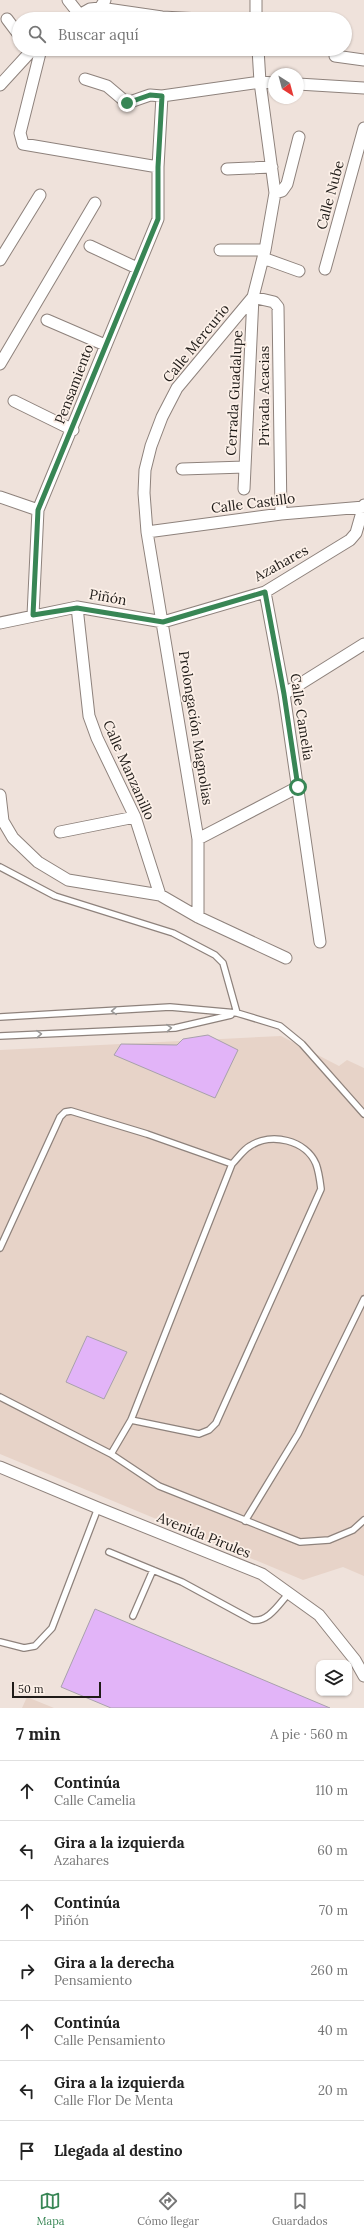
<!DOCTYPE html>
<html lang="es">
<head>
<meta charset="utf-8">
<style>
  :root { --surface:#fff; --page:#f6f6f6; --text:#222; --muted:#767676; --line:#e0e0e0; --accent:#388655 }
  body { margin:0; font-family:Lora,serif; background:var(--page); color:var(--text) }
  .controls { position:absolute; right:12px; bottom:12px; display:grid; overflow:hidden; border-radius:8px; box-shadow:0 1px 3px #0004 }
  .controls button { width:36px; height:36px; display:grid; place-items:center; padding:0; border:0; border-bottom:1px solid var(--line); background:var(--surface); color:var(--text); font:20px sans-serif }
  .compass { position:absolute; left:268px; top:68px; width:36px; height:36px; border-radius:50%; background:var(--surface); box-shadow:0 1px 3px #0004; rotate:144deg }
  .scale { position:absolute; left:12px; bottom:10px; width:89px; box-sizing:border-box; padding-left:4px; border:2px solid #1f1b18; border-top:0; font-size:11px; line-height:14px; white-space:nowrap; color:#1f1b18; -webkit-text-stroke:3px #fcf0e8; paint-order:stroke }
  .stop { position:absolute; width:12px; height:12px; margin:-9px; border:3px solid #388655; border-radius:50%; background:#fff }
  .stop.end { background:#388655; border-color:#fff; box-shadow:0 1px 4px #0008 }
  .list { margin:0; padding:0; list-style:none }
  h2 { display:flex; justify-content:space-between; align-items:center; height:52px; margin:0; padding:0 16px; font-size:17px }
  h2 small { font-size:13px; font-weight:400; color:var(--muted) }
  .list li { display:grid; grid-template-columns:26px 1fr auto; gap:12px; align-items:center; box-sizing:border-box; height:60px; padding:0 16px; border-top:1px solid var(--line) }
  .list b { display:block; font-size:15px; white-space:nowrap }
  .list p { margin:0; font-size:13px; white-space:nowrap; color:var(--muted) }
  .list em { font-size:13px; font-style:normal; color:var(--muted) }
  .icon { flex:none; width:22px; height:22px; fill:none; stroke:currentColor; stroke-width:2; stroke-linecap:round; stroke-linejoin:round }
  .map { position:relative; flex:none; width:364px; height:1708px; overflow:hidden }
  .search { position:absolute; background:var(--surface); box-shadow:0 1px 3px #0004; left:12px; right:12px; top:12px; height:44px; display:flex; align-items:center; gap:10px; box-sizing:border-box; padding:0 14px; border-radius:22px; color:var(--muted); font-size:15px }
  .sheet { height:472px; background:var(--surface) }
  nav { display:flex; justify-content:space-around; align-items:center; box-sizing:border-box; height:56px; border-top:1px solid var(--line); background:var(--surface); font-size:11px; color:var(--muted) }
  nav a { display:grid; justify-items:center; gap:2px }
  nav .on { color:var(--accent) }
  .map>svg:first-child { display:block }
</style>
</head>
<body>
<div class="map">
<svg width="364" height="1708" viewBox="0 0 364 1708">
  <rect width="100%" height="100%" fill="#efe2db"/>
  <path fill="#e7d3c8" d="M281,1036L339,1066L347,1060L364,1068V1576L343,1567L303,1580L0,1454V1050Z
    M27,1697L54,1708H22Z"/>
  <path fill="#e2b4f8" stroke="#a8a1ab" d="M208,1035L238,1050L215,1098L114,1055L121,1044L177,1045L183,1039Z
    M87,1336L127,1352L104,1399L66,1382Z
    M95,1609L330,1708H111L61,1687Z"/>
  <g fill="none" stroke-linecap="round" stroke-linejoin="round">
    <g stroke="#8e827c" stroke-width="8">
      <path id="lane" d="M0,867L55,896L173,933L215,955L223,963L237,1013
        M0,1017L170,1007L237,1013L280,1026L302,1044L364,1114
        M0,1036L175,1028L231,1015
        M0,1248L60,1117L65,1112L71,1111L147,1134L232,1164L131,1420L111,1454
        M0,1397L111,1454L159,1486L300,1542L329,1540L353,1530L364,1520
        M131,1420L199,1434L209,1430L216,1423L321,1189C320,1181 319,1172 316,1164C306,1140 271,1132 250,1146C243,1150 238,1158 232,1164
        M245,1521L298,1434L364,1299
        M109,1552L182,1582L252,1620C268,1623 279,1604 289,1593
        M133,1616L153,1570
        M0,1642L24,1648L35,1646L52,1628L98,1508"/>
    </g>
    <g stroke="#8e827c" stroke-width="13">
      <path id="street" d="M68,0L79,14
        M100,8L162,17L201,19
        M7,19L19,35
        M72,19L90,9L100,8L105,0
        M256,19V0
        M41,49L20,133L23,144L158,167
        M335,56L364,60
        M85,79L107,86L127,103L150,95L162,96L260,82L274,83
        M298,84L364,88
        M0,85L33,49
        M227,169L272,167
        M275,193L282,191L287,184L299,137
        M90,246L137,268
        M220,250H265
        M263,258L299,271
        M0,260L40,195
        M325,269L364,128
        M47,320L105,345
        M0,364L95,203
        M14,401L73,430
        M182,469L245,467
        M244,489L253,297L274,302L278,307L281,514
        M0,497L38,510
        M147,532L281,514L364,507
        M265,592L284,694L320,942
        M77,607L89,716L97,738L135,817L160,895
        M33,615L38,510L158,219V167L162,96
        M0,623L77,607L163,622L265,592L350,540L356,533L364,505
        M284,694L364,644
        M0,795L3,821L13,838L38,862L68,880L160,895L198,917L286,958
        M60,832L135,817
        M198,839L298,787
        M198,917V839L147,532L144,493L145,470L151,446L162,417L177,388L253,297L265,250L275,193L260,82L258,49
        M0,1467L98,1508L262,1574L319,1615L355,1660L364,1676"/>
    </g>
    <use href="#lane" stroke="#fff" stroke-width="5.5"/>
    <use href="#street" stroke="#fff" stroke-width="11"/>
  </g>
  <defs><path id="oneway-chevron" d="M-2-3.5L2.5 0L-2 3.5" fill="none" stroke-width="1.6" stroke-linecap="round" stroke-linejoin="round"/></defs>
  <g stroke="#9a9897">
    <use href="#oneway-chevron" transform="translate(114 1011) rotate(177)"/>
    <use href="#oneway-chevron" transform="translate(169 1028) rotate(-3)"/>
    <use href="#oneway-chevron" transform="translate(39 1034) rotate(-3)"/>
  </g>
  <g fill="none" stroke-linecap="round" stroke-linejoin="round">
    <path stroke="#388655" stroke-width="5" d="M127,103L150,95L162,96L158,167V219L38,510L33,615L77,608L163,622L265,592L284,694L298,787"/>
  </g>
  <g text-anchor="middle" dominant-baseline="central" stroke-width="3.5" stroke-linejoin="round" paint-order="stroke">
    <g font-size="14" fill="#1f1b18" stroke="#fcf0e8">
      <text transform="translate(330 195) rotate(-75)">Calle Nube</text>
      <text transform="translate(196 343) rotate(-51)">Calle Mercurio</text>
      <text transform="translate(74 384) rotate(-69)">Pensamiento</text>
      <text transform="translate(234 393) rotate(-87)">Cerrada Guadalupe</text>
      <text transform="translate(264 396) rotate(-90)">Privada Acacias</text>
      <text transform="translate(253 503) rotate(-7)">Calle Castillo</text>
      <text transform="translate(281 563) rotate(-29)">Azahares</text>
      <text transform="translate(108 597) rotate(10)">Piñón</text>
      <text transform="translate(302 717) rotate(81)">Calle Camelia</text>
      <text transform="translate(196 728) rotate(81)">Prolongación Magnolias</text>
      <text transform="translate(129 770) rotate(66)">Calle Manzanillo</text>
      <text transform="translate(204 1535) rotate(22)">Avenida Pirules</text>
    </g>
  </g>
</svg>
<div class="controls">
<button><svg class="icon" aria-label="layers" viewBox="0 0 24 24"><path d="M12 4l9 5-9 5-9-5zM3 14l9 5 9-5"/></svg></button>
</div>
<svg class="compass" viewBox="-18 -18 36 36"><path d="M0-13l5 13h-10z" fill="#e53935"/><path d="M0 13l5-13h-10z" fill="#767676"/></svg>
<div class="scale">50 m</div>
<div class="stop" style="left:298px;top:787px"></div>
<div class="stop end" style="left:127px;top:103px"></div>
<div class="search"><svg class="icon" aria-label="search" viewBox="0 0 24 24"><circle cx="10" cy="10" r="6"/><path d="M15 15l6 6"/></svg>Buscar aquí</div>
</div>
<section class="sheet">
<h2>7 min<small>A pie · 560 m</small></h2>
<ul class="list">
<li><svg class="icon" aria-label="ahead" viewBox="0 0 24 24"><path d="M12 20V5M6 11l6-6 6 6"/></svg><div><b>Continúa</b><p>Calle Camelia</p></div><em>110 m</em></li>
<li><svg class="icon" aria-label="left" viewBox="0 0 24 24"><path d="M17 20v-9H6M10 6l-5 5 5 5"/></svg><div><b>Gira a la izquierda</b><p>Azahares</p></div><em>60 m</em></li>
<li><svg class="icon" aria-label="ahead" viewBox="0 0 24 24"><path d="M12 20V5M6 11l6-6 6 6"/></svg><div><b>Continúa</b><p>Piñón</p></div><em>70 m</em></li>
<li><svg class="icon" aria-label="right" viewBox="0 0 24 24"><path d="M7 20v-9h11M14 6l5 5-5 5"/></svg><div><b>Gira a la derecha</b><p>Pensamiento</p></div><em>260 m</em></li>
<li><svg class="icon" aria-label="ahead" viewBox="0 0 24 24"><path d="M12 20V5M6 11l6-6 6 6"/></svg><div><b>Continúa</b><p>Calle Pensamiento</p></div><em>40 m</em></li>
<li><svg class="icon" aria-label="left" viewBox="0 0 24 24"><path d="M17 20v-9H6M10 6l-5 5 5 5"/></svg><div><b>Gira a la izquierda</b><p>Calle Flor De Menta</p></div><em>20 m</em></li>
<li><svg class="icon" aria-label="arrive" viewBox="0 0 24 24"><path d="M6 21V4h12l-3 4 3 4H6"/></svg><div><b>Llegada al destino</b></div></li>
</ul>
</section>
<nav>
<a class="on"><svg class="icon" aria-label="map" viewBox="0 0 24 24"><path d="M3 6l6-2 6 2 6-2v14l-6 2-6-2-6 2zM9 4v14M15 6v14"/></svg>Mapa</a>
<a><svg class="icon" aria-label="directions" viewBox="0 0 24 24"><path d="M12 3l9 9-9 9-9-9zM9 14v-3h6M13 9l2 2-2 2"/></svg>Cómo llegar</a>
<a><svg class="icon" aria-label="saved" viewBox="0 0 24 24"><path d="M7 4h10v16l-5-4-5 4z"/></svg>Guardados</a>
</nav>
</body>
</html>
